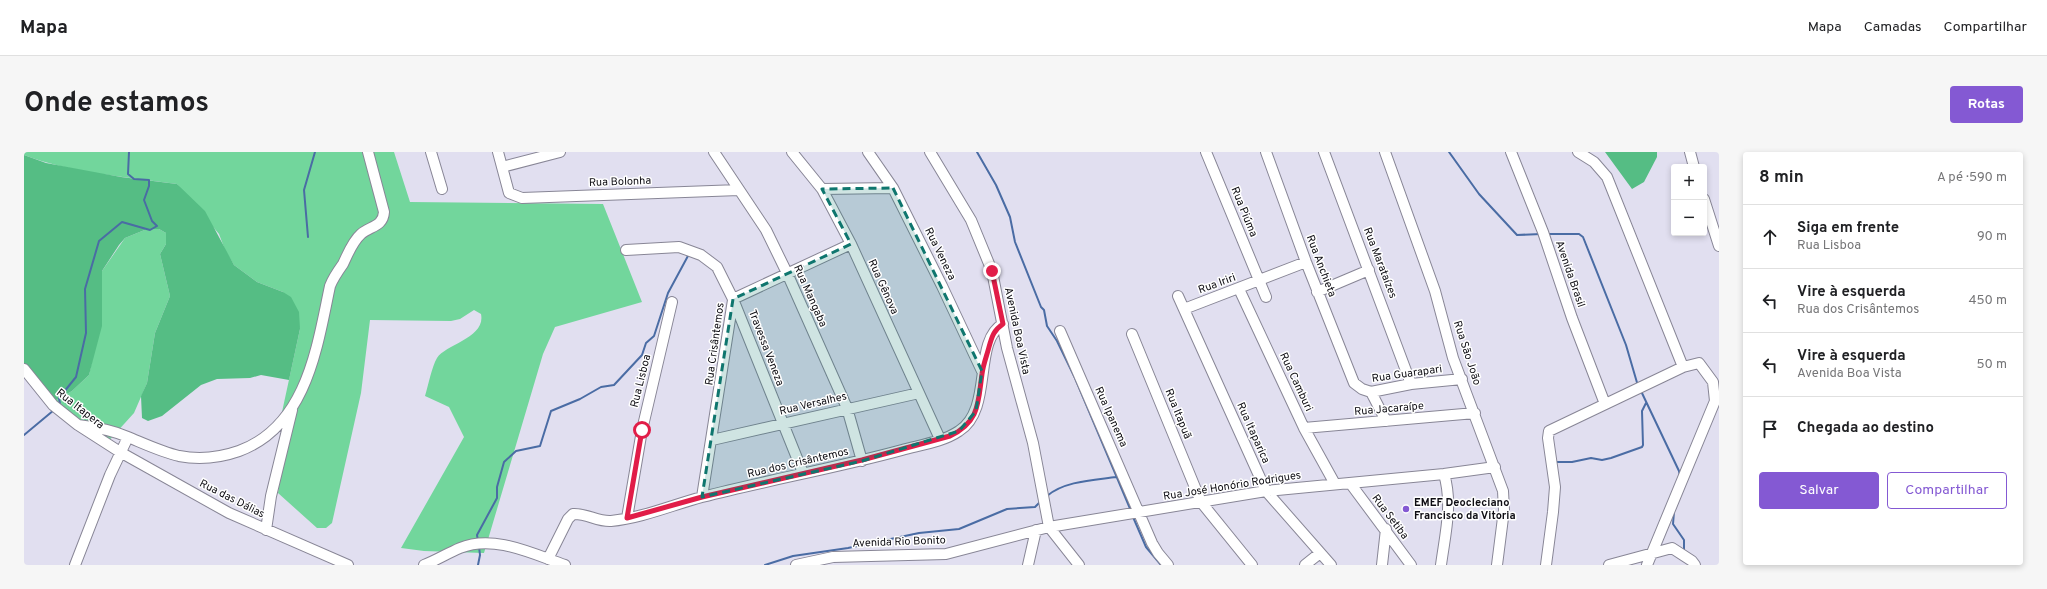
<!DOCTYPE html>
<html lang="pt">
<head>
<meta charset="utf-8">
<style>
  :root { --surface:#fff; --page:#f6f6f6; --text:#202124; --muted:#757577; --line:#e0e0e0; --accent:#8459d3 }
  body { margin:0; font-family:Overpass,sans-serif; background:var(--page); color:var(--text) }
  .controls { position:absolute; right:12px; top:12px; display:grid; overflow:hidden; border-radius:4px; box-shadow:0 2px 6px #0003 }
  .controls button { width:36px; height:36px; display:grid; place-items:center; padding:0; border:0; border-bottom:1px solid var(--line); background:var(--surface); color:var(--text); font:20px sans-serif }
  .stop { position:absolute; width:12px; height:12px; margin:-9px; border:3px solid #e11d48; border-radius:50%; background:#fff }
  .stop.end { background:#e11d48; border-color:#fff; box-shadow:0 1px 4px #0008 }
  .list { margin:0; padding:0; list-style:none }
  h2 { display:flex; justify-content:space-between; align-items:center; height:52px; margin:0; padding:0 16px; font-size:17px }
  h2 small { font-size:13px; font-weight:400; color:var(--muted) }
  .list li { display:grid; grid-template-columns:26px 1fr auto; gap:12px; align-items:center; box-sizing:border-box; height:64px; padding:0 16px; border-top:1px solid var(--line) }
  .list b { display:block; font-size:15px; white-space:nowrap }
  .list p { margin:0; font-size:13px; white-space:nowrap; color:var(--muted) }
  .list em { font-size:13px; font-style:normal; color:var(--muted) }
  .actions { display:flex; gap:8px; padding:12px 16px }
  .actions a { flex:1; padding:9px 0; border:1px solid var(--accent); border-radius:4px; text-align:center; font-size:14px; color:var(--accent) }
  .actions .main { background:var(--accent); color:#fff }
  .icon { flex:none; width:22px; height:22px; fill:none; stroke:currentColor; stroke-width:2; stroke-linecap:round; stroke-linejoin:round }
  .map { position:relative; flex:none; width:1695px; height:413px; overflow:hidden; border-radius:4px }
  header { display:flex; align-items:center; gap:24px; box-sizing:border-box; height:56px; padding:0 20px; background:var(--surface); border-bottom:1px solid var(--line) }
  header strong { font-size:19px }
  nav { display:flex; gap:22px; margin-inline-start:auto; font-size:14px }
  .intro { display:flex; align-items:center; justify-content:space-between; box-sizing:border-box; height:96px; padding:0 24px }
  h1 { margin:0; font-size:28px }
  .button { padding:10px 18px; border-radius:4px; background:var(--accent); color:#fff; font-size:14px; font-weight:700 }
  main { display:flex; gap:24px; padding:0 24px }
  aside { flex:1; background:var(--surface); border-radius:4px; box-shadow:0 2px 6px #0003 }
  .map>svg:first-child { display:block }
</style>
</head>
<body>
<header>
<strong>Mapa</strong>
<nav><a>Mapa</a><a>Camadas</a><a>Compartilhar</a></nav>
</header>
<div class="intro"><h1>Onde estamos</h1><a class="button">Rotas</a></div>
<main>
<div class="map">
<svg width="1695" height="413" viewBox="0 0 1695 413">
  <rect width="100%" height="100%" fill="#e1dff0"/>
  <path fill="#72d69c" d="M0,0H370L386,50L579,52L618,150L531,175L519,202L460,401L400,399L377,396L440,285L425,255L401,244C404,234 408,214 413,206C422,192 462,186 457,162L450,158L436,167L427,169L346,168L337,241L308,371L302,376H293L254,341L265,262L258,260L276,177L259,140L233,130L210,113L201,98L195,82L153,32C102,25 48,21 0,3Z
    M123,77H135L142,81V92L136,102L146,144L131,181L123,231L110,261L81,293L25,252L48,239L65,223L70,200L78,119L101,86Z"/>
  <path fill="#55bd84" d="M1581,0H1633V5L1620,30L1608,37Z
    M0,3L22,11L97,25L153,32L181,59L210,113L233,130L259,140L267,145L275,160L276,177L265,228L237,223L226,226L193,227L177,233L138,264L124,269L118,266L117,244L123,231L131,181L146,144L136,102L142,92V81L135,77H123L101,86L95,93L78,119V174L65,223L48,239L25,252L0,221Z"/>
  <g fill="none" stroke-linecap="round" stroke-linejoin="round">
    <path stroke="#4a6ca4" stroke-width="2" d="M953,0L972,33L986,65L991,90L1017,155L1020,158L1023,174L1033,189L1051,226L1107,359
      M1425,0L1455,42L1493,83L1517,82
      M1523,82H1555L1559,85L1602,193L1614,234
      M284,85L280,38L291,0
      M1617,239L1655,319L1656,324
      M35,254L36,252L35,246L52,225L62,181L61,137L75,89L98,70L126,78L133,74L128,69L120,48L125,34V28L110,27L104,22L105,0
      M0,283L30,258
      M1531,310H1548L1567,306L1578,308L1587,306L1618,295L1619,293L1618,259L1622,251
      M1023,344C1040,329 1071,328 1092,325
      M1650,360L1649,372L1660,388V400
      M1109,365L1122,395L1137,413
      M454,389L453,383L473,346V335L480,310L492,299L516,294L527,259L556,247L577,235L590,233L618,203L622,191L630,184L644,141L665,102
      M454,413L456,403L455,395
      M741,413L769,404L824,396L895,381L935,377L983,357L1011,355L1017,349"/>
    <g stroke="#888696" stroke-width="12">
      <path id="minor" d="M407,0L418,37
        M474,0L485,41L498,46L715,38
        M690,0L742,78L763,121L823,256L838,309
        M768,0L798,37L827,92L916,287
        M844,0L869,36L918,134L958,219
        M906,0L947,68L968,119L983,196L1009,291L1025,375L1055,413
        M1182,0L1242,145
        M1242,0L1282,110L1330,231L1338,237L1347,240L1387,232L1438,227
        M1300,0L1387,232
        M1361,0L1411,139L1429,206L1479,339L1480,358L1473,413
        M1487,0L1519,80L1548,166L1581,252
        M1554,0L1570,10L1583,25L1659,215
        M1666,0L1670,15
        M478,15L536,0
        M798,37L869,36
        M1680,47L1695,94
        M602,98L655,95L677,103L693,115L709,147L779,321
        M1215,137L1280,276L1311,332
        M1293,140L1345,118
        M1154,144L1242,339L1307,413
        M709,147L827,92
        M1160,157L1282,110
        M1036,179L1128,391L1134,401L1144,413
        M1108,182L1177,350L1228,413
        M0,217L29,253L54,273L96,300L205,361L324,413
        M1347,240L1362,269
        M54,273C71,275 88,278 104,285C121,292 138,300 155,304C176,308 195,306 215,299C283,274 293,195 306,134C309,126 314,119 319,112C324,102 328,90 337,82C346,74 359,75 360,60L344,0
        M1280,276L1451,261
        M688,288L895,241
        M1326,331L1387,413
        M678,345L709,148
        M603,366L618,278L648,150
        M242,378L247,344L268,258
        M524,407L544,367L549,362C562,361 574,370 587,369C618,366 648,353 678,345C744,328 812,316 878,298C896,293 919,290 935,279C970,257 948,189 979,172
        M51,413L86,323L104,285
        M400,413C413,408 424,401 436,396C470,382 509,402 541,413
        M772,413L809,405L922,402L1025,375L1242,339L1420,322L1471,315
        M1004,413L1012,378
        M1281,413L1296,401
        M1358,413L1362,377
        M1417,413C1421,383 1429,352 1420,322
        M1522,413L1529,360L1531,335L1524,286L1525,279L1659,215L1675,211L1689,230L1691,249L1623,413
        M1585,413L1648,396L1668,409L1671,413"/>
    </g>
    <use href="#minor" stroke="#fff" stroke-width="10"/>
  </g>
  <g fill="none" stroke-linecap="round" stroke-linejoin="round">
    <path stroke="#e11d48" stroke-width="5" d="M618,278L603,366L678,345L838,308L926,284C956,270 954,250 958,222C959,213 963,203 965,195C968,184 970,178 979,172L968,119"/>
  </g>
  <path fill="#0f766e" fill-opacity="0.2" stroke="#0f766e" stroke-width="3" stroke-dasharray="8 5" stroke-linejoin="round" d="M869,36L958,219L952,259L935,279L838,309L678,345L709,147L827,92L798,37Z"/>
  <circle fill="#8459d3" stroke="#fff" stroke-width="1.5" cx="1382" cy="357" r="4"/>
  <g text-anchor="middle" dominant-baseline="central" stroke-width="3" stroke-linejoin="round" paint-order="stroke">
    <g font-size="11" fill="#0e0d13" stroke="#fff">
      <text transform="translate(596 30) rotate(-2)">Rua Bolonha</text>
      <text transform="translate(1220 60) rotate(68)">Rua Piúma</text>
      <text transform="translate(916 102) rotate(64)">Rua Veneza</text>
      <text transform="translate(1356 111) rotate(69)">Rua Marataízes</text>
      <text transform="translate(1297 114) rotate(69)">Rua Anchieta</text>
      <text transform="translate(1546 122) rotate(71)">Avenida Brasil</text>
      <text transform="translate(1193 132) rotate(-20)">Rua Iriri</text>
      <text transform="translate(859 135) rotate(66)">Rua Gênova</text>
      <text transform="translate(786 144) rotate(66)">Rua Mangaba</text>
      <text transform="translate(993 179) rotate(78)">Avenida Boa Vista</text>
      <text transform="translate(691 192) rotate(-82)">Rua Crisântemos</text>
      <text transform="translate(742 196) rotate(69)">Travessa Veneza</text>
      <text transform="translate(1443 201) rotate(72)">Rua São João</text>
      <text transform="translate(1383 222) rotate(-8)">Rua Guarapari</text>
      <text transform="translate(617 229) rotate(-76)">Rua Lisboa</text>
      <text transform="translate(1272 230) rotate(65)">Rua Camburi</text>
      <text transform="translate(789 252) rotate(-13)">Rua Versalhes</text>
      <text transform="translate(56 257) rotate(38)">Rua Itapera</text>
      <text transform="translate(1365 257) rotate(-5)">Rua Jacaraípe</text>
      <text transform="translate(1154 262) rotate(68)">Rua Itapuã</text>
      <text transform="translate(1087 265) rotate(66)">Rua Ipanema</text>
      <text transform="translate(1229 281) rotate(66)">Rua Itaparica</text>
      <text transform="translate(774 311) rotate(-13)">Rua dos Crisântemos</text>
      <text transform="translate(1208 334) rotate(-9)">Rua José Honório Rodrigues</text>
      <text transform="translate(208 347) rotate(27)">Rua das Dálias</text>
      <text transform="translate(1366 365) rotate(53)">Rua Setiba</text>
      <text transform="translate(875 390) rotate(-2)">Avenida Rio Bonito</text>
    </g>
    <g font-size="11" font-weight="bold" fill="#0e0d13" stroke="#fff" text-anchor="start">
      <text x="1390" y="351">EMEF Deocleciano<tspan x="1390" dy="13">Francisco da Vitoria</tspan></text>
    </g>
  </g>
</svg>
<div class="controls">
<button>+</button>
<button>−</button>
</div>
<div class="stop" style="left:618px;top:278px"></div>
<div class="stop end" style="left:968px;top:119px"></div>
</div>
<aside>
<h2>8 min<small>A pé · 590 m</small></h2>
<ul class="list">
<li><svg class="icon" aria-label="ahead" viewBox="0 0 24 24"><path d="M12 20V5M6 11l6-6 6 6"/></svg><div><b>Siga em frente</b><p>Rua Lisboa</p></div><em>90 m</em></li>
<li><svg class="icon" aria-label="left" viewBox="0 0 24 24"><path d="M17 20v-9H6M10 6l-5 5 5 5"/></svg><div><b>Vire à esquerda</b><p>Rua dos Crisântemos</p></div><em>450 m</em></li>
<li><svg class="icon" aria-label="left" viewBox="0 0 24 24"><path d="M17 20v-9H6M10 6l-5 5 5 5"/></svg><div><b>Vire à esquerda</b><p>Avenida Boa Vista</p></div><em>50 m</em></li>
<li><svg class="icon" aria-label="arrive" viewBox="0 0 24 24"><path d="M6 21V4h12l-3 4 3 4H6"/></svg><div><b>Chegada ao destino</b></div></li>
</ul>
<div class="actions"><a class="main">Salvar</a><a>Compartilhar</a></div>
</aside>
</main>
</body>
</html>
